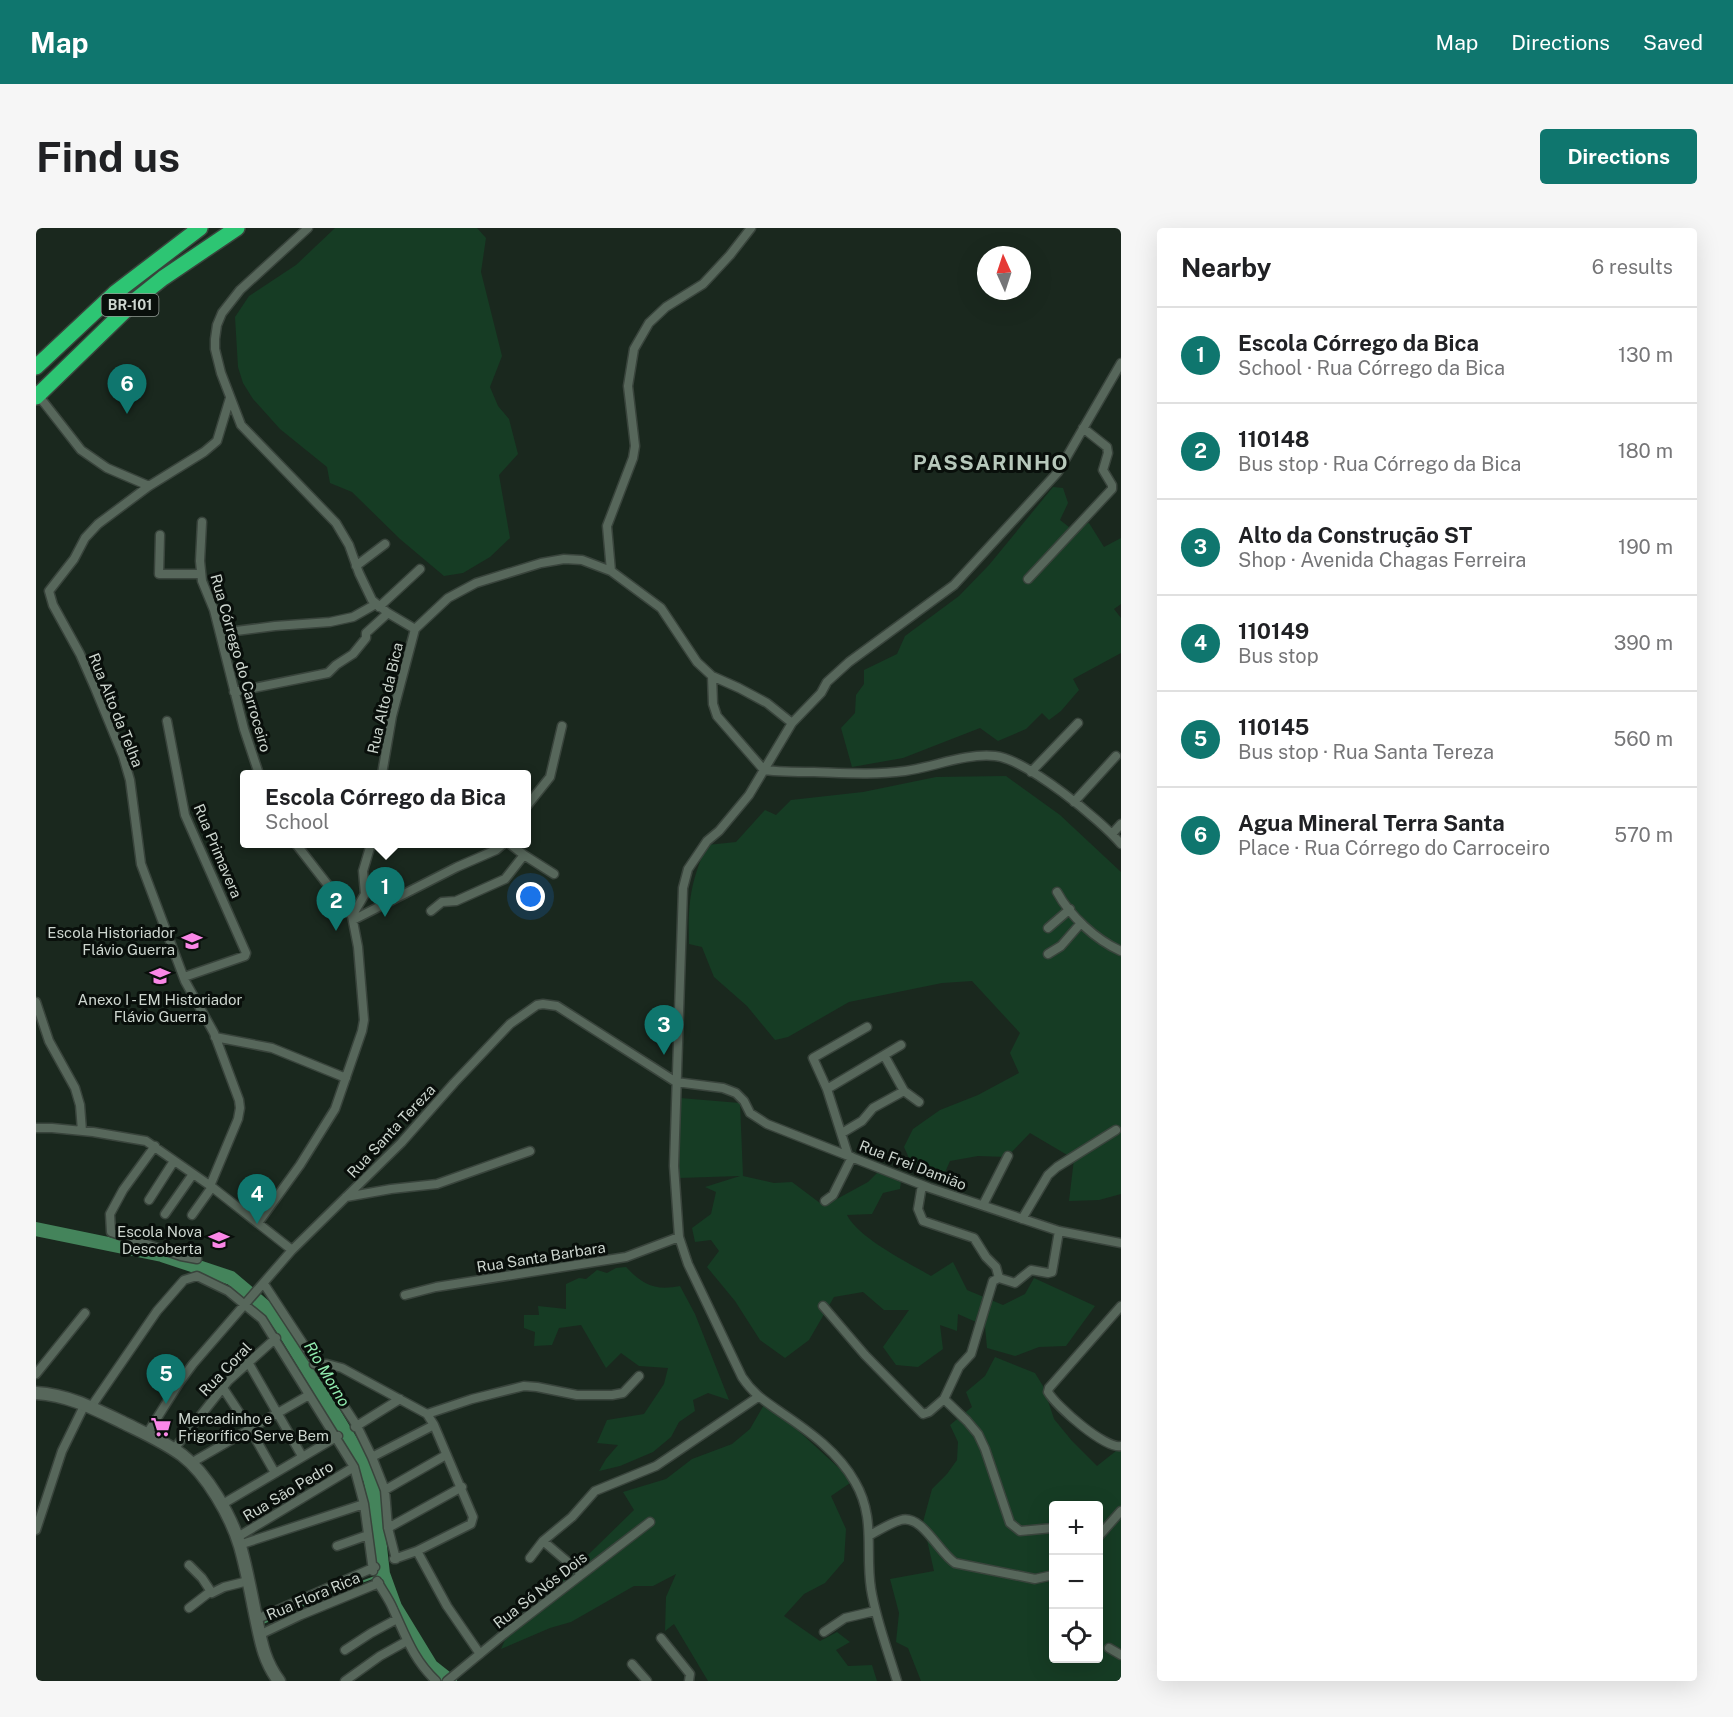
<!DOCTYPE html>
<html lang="en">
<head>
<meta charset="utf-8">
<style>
  :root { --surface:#fff; --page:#f6f6f6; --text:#202124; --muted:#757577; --line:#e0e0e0; --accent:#0f766e }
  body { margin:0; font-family:"Public Sans",sans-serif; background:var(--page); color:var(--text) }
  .controls { position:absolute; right:18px; bottom:18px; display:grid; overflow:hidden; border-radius:6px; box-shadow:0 6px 24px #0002 }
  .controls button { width:54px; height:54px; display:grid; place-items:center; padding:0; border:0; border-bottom:2px solid var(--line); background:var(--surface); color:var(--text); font:30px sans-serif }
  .compass { position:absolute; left:941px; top:18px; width:54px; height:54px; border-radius:50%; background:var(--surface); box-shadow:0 6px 24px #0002; rotate:357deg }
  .you { position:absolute; left:495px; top:669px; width:21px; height:21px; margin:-15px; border:4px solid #fff; border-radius:50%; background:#1a73e8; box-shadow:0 0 0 9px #1a73e833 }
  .badge { display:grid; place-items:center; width:39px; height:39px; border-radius:50%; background:var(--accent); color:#fff; font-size:20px; font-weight:700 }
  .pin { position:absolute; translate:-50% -50px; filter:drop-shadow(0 2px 3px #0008) }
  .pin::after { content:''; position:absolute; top:32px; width:21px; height:18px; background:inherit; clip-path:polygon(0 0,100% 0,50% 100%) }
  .popup { position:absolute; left:204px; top:542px; width:291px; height:78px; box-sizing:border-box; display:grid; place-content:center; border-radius:6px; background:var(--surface); filter:drop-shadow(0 2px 4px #0005); font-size:20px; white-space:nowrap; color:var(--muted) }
  .popup b { font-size:22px; color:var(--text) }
  .popup::after { content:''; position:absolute; left:50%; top:100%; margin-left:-12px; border:12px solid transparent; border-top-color:var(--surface) }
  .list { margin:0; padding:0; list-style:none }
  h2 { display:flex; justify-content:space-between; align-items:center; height:78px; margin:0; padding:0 24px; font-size:26px }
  h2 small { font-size:20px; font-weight:400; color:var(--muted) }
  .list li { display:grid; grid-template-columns:39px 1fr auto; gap:18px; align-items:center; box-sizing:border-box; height:96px; padding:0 24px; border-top:2px solid var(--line) }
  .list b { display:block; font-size:22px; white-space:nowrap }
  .list p { margin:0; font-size:20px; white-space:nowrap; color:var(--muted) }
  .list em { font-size:20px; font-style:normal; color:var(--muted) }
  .icon { flex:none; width:33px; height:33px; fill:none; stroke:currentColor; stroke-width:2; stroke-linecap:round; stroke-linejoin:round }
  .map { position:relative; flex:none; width:1085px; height:1453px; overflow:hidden; border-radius:6px }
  header { display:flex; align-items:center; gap:36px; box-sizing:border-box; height:84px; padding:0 30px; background:var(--accent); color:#fff }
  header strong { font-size:28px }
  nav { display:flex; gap:33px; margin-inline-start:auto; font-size:21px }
  .intro { display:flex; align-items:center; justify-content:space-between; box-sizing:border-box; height:144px; padding:0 36px }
  h1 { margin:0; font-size:42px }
  .button { padding:15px 27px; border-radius:6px; background:var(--accent); color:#fff; font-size:21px; font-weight:700 }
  main { display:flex; gap:36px; padding:0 36px }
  aside { flex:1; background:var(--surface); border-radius:6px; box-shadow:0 6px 24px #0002 }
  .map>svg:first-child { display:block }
</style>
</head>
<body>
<header>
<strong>Map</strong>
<nav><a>Map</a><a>Directions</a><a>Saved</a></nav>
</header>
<div class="intro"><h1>Find us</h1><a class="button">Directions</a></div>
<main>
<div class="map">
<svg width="1085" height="1453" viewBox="0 0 1085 1453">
  <rect width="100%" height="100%" fill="#1a281e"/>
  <path fill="#163c24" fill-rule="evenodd" d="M299,0H441L450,10L445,44L466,128L454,159L462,178L473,191L482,226L463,247L474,310L454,329L427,345L408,348L364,311L316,264L294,255L291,239L244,201L217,171L207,155L202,139L199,89L213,68L260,37Z
    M1017,259L1027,260L1032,275L1024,292L1033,299L1053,295L1068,319L1085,310V376L1078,381L1085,390V425L1037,451L1043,462L1025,483L1013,492L1006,485L990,501L962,513L944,500L867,530L816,539L805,500L819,485L820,467L828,456V442L861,426L869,408L923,368L953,337Z
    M970,548L1024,587L1085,644V966L1063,972L1033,973L1038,931L994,905L971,929L942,928L914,933L907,949L876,937L868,919L877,901L904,882L942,867L983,845L974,825L984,805L936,753L906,755L813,774L752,809L739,812L711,778L678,749L666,719L653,716C652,675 654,655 671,617L700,614L729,582L740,587L755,572L827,564L900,549Z
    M644,870L704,875L707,948L738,955L756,954L788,978L832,954L842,944L865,954L864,961L847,965L836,986L811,987C822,1010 873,1035 895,1048L917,1034L931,1062L967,1077L989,1066L998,1050L1059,1078L1030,1118L1003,1119L979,1128L951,1120L949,1098L922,1086L921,1103L904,1097L907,1121L882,1139L860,1137L847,1119L873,1082H848L827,1064L798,1069L773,1112L749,1130L724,1112L699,1073L671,1039L683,1023L675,1012L659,1014L656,1000L675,986L680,964L669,959L704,948L642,950Z
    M590,1039C607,1057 619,1063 644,1058L659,1086L693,1172L672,1165L657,1172L659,1183L643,1194L635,1209L617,1224L584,1238L563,1243L570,1231L582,1217L561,1215L571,1192L608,1186L628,1156L632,1140L603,1138L585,1125L570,1140L545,1097L523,1100L516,1117L498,1118L499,1104L488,1100V1087H503L502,1078L530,1081V1056L543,1050L550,1051L561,1042L571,1045L580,1040Z
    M959,1129L999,1145L1007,1158L1018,1191L1036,1213L1061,1238L1085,1219V1453H885L872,1420L860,1414L863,1385L854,1351L898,1343L887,1294L896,1261L911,1246L921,1232L922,1214L914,1197L936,1179L930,1164L949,1148ZM1017,1278H1062V1430H1017Z
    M729,1175L742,1184L817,1253L795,1268L810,1301L808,1333L789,1355L768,1366L748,1388L784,1413L801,1404L814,1414L800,1422L812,1438L836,1437L841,1453H672L638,1396L629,1403L630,1369L640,1346L617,1358H598L535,1394L514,1400L465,1421L472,1405L598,1282L587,1264L630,1251L656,1231L696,1216L714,1201Z"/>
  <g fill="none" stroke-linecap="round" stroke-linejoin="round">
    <path stroke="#44845b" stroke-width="2" d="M227,1395L288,1368L347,1346"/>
    <path stroke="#44845b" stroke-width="14" d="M0,1001L126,1027L195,1050L234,1083L247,1101L322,1225L334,1251L339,1273L347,1346L359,1379L395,1438L414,1453"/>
    <g stroke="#39443c" stroke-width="11">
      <path id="street" d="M272,0L204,62L186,85L181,97L179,111V121L185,145L205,197L300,295L313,317L323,345L336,372L352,385L379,401
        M2,167L45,222L71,240L113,258
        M166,294L164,333L166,353L178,382L208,501L223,546
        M124,307L123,346H165
        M320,338L349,316
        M575,343L571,298L597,230L599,218L592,158L598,121L613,95L630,79L667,56L694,27L715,0
        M992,351L1076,261V257L1067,242L1072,225L1071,219L1047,200
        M343,379L384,341
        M184,405L239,398L294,394L317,389L340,376
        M676,448L677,476L681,488L728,542C745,544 761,544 778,544C809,545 838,547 869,543C898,539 929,525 959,528C990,531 1065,592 1085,616
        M198,464L292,445L300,437L317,426L330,410V405L352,385
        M131,493L149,587L210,725L209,728L148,749
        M995,544L1042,495
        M346,546L356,488L379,401L412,370L440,355L505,335L528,331L546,332L575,343L625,380L661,434L676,448L703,460L731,475L756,495
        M1038,574L1080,528
        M490,579L514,549L526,498
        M1076,606L1085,596
        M474,616L488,627L518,646
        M1021,664C1034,688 1060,712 1085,723
        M395,683L406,674L420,673L469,651L488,627
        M316,688L329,666L327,643L335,616
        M317,692L421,639L460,622L467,616
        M1012,700L1034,681
        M1012,726L1025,718L1045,695
        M0,774L13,813L39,860L44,877L46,903
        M179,809L236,820L310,850
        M848,827L868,863L883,874
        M791,861L865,817
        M0,900H16L57,904L110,913L176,959L256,1022
        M806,905L826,893L837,880L868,863
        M119,918L87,962L74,986L75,1004L145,1028L161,1031
        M812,927L791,861L777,830L831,799
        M886,957L882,981L887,993L938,1010L950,1029L960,1039L963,1050
        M174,958L202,891L204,880L203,872L178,805L149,753L105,636L94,552L87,528L59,460L44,426L17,377L13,363L38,331L49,310L62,296L113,258L168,224L181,213L194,170
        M310,969L355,961L401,956L494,923
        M113,972L138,933
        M789,973L797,967L816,929
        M947,977L972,928
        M129,986L157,946
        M156,987L176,959
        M986,991L1012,947L1021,939L1080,902
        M222,995L264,937L299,881L326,803L328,792L322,719L316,688L260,616
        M228,1056L321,1198L336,1229L349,1262L352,1300L360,1331
        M369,1067L400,1059L590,1029L643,1009
        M787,1078L829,1127L887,1186L893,1184L908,1171L923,1139L935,1126L957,1053L963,1050L979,1055L995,1042L1012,1045L1016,1044L1023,1003
        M1085,1078L1013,1160L1012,1164C1021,1179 1069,1221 1085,1218
        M212,1134L266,1228
        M278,1136H291L306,1140L391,1186L398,1197L437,1289L435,1296L381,1323L358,1331
        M0,1146L49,1085
        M187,1160L214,1201L239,1245
        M908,1171L931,1193L942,1206L949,1221L974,1295L984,1303L1017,1300
        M55,1179L121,1083L148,1052L161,1048L192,1063L226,1091L318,1239L328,1276L337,1343
        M391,1186L436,1171L488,1158L501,1159L541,1167H576L587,1165L603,1148
        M319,1199L364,1171
        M111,1206L143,1155L157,1136L256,1022L365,915L418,855L474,796L501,777L507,776L521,778L640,854L687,860L700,865L708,873L714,885L731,896L894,960L1023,1003L1085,1015
        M138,1221L192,1153L240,1110
        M336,1229L398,1197
        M155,1235L273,1167
        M349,1262L410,1227
        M185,1277L302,1208
        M352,1300L426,1259
        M0,1302L26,1223L49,1176
        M834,1307C844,1302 854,1295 865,1292C886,1286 903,1325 919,1335L999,1351L1017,1347
        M1062,1309L1085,1283
        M200,1310L318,1239
        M507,1313L546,1346
        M203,1317L328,1276
        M301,1318L332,1307
        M381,1323L411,1378L444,1426
        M494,1330L507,1313L536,1289L559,1263L620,1238L722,1169
        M153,1337L166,1350L176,1365L188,1359L212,1353
        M341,1353C346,1362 353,1371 357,1381C370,1409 377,1431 400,1453
        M153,1380L175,1363
        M221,1391L339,1339
        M788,1404L809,1390L839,1383
        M223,1407L265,1387L343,1355
        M625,1410L654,1446L653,1453
        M1073,1420L1085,1427
        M309,1422L335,1405L361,1391
        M596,1436L611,1453
        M309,1453L344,1428L371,1413
        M411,1453L468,1406L614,1294
        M861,1453C852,1423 840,1392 835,1361C829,1323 840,1290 819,1254C802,1224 774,1204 746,1185C729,1173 718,1167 706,1149L652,1036L643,1009L638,938L647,660L652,641L671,613L683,603L713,567L756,495L785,465L791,454L813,434L918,357L1022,244L1085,135"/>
    </g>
    <g stroke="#39443c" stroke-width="15">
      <path id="secondary" d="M0,1165C32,1167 57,1180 86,1194C106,1204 127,1213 146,1227C171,1246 195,1288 204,1318C211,1342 215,1366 220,1390C225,1414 228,1433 243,1453"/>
    </g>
    <g stroke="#39443c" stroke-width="18">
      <path id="highway" d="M0,139L79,65L164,0
        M0,169L102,70L127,50L201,0"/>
    </g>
    <use href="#street" stroke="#57675b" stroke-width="8"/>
    <use href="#secondary" stroke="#57675b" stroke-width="12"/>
    <use href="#highway" stroke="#2dc573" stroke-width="15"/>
  </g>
  <defs>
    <g id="school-bare" transform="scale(1.62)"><path d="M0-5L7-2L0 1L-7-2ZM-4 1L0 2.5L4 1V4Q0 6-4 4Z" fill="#fa87e7" stroke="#090f0b" stroke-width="2.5" paint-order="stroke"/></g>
    <g id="supermarket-bare" transform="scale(1.62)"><path d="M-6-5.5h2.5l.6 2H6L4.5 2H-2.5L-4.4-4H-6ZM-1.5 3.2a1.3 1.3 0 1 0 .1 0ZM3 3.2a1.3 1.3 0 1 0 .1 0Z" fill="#fa87e7" stroke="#090f0b" stroke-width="2.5" paint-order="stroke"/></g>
  </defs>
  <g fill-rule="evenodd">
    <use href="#school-bare" x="156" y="713"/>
    <use href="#school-bare" x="124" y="748"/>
    <use href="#school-bare" x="183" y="1012"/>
    <use href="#supermarket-bare" x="125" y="1199"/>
  </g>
  <g text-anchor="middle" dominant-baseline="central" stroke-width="6" stroke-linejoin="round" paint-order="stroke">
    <rect fill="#090f0b" stroke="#929a94" stroke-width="1.5" x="65.5" y="66" width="57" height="22" rx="4.5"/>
    <g font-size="14" font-weight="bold" fill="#cdd6cf">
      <text x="94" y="77">BR-101</text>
    </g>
    <g font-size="15" fill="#cdd6cf" stroke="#090f0b">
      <text transform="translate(205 435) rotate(74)">Rua Córrego do Carroceiro</text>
      <text transform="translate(349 470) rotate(-77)">Rua Alto da Bica</text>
      <text transform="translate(80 482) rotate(68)">Rua Alto da Telha</text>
      <text transform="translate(182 623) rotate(67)">Rua Primavera</text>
      <text transform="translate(355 903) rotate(-47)">Rua Santa Tereza</text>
      <text transform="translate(877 937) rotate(21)">Rua Frei Damião</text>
      <text transform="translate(505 1029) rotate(-9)">Rua Santa Barbara</text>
      <text transform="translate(189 1141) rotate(-46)">Rua Coral</text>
      <text transform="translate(252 1263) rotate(-31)">Rua São Pedro</text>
      <text transform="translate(504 1362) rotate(-38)">Rua Só Nós Dois</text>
      <text transform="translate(277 1368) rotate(-23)">Rua Flora Rica</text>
    </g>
    <g font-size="15" fill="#cdd6cf" stroke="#090f0b" text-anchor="end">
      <text x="139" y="704">Escola Historiador<tspan x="139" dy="17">Flávio Guerra</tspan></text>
      <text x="124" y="771" text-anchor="middle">Anexo I - EM Historiador<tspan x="124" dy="17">Flávio Guerra</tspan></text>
      <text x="166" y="1003">Escola Nova<tspan x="166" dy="17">Descoberta</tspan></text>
      <text x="142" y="1190" text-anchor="start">Mercadinho e<tspan x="142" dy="17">Frigorífico Serve Bem</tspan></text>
    </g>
    <g font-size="16" font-style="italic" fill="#92edb0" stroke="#090f0b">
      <text transform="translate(291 1146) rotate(59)">Rio Morno</text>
    </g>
    <g font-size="21" font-weight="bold" letter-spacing="1.5" fill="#b7c8bb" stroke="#090f0b">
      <text x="955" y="234">PASSARINHO</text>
    </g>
  </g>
</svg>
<div class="controls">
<button>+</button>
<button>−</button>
<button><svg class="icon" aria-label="locate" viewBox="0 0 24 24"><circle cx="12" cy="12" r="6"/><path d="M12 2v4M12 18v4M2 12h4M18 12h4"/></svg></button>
</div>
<svg class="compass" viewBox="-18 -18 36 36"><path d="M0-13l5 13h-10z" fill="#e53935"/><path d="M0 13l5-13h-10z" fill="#757577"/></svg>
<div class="you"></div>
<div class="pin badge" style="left:349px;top:689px">1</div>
<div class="popup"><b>Escola Córrego da Bica</b>School</div>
<div class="pin badge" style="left:300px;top:703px">2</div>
<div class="pin badge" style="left:628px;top:827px">3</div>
<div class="pin badge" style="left:221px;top:996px">4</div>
<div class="pin badge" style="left:130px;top:1176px">5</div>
<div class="pin badge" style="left:91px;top:186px">6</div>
</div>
<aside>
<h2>Nearby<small>6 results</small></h2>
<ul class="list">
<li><span class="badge">1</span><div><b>Escola Córrego da Bica</b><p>School · Rua Córrego da Bica</p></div><em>130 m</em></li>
<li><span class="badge">2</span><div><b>110148</b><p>Bus stop · Rua Córrego da Bica</p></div><em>180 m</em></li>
<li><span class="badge">3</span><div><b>Alto da Construção ST</b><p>Shop · Avenida Chagas Ferreira</p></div><em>190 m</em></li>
<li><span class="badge">4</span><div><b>110149</b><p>Bus stop</p></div><em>390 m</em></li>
<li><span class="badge">5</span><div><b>110145</b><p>Bus stop · Rua Santa Tereza</p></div><em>560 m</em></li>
<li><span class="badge">6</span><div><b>Agua Mineral Terra Santa</b><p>Place · Rua Córrego do Carroceiro</p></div><em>570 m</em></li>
</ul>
</aside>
</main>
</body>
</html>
